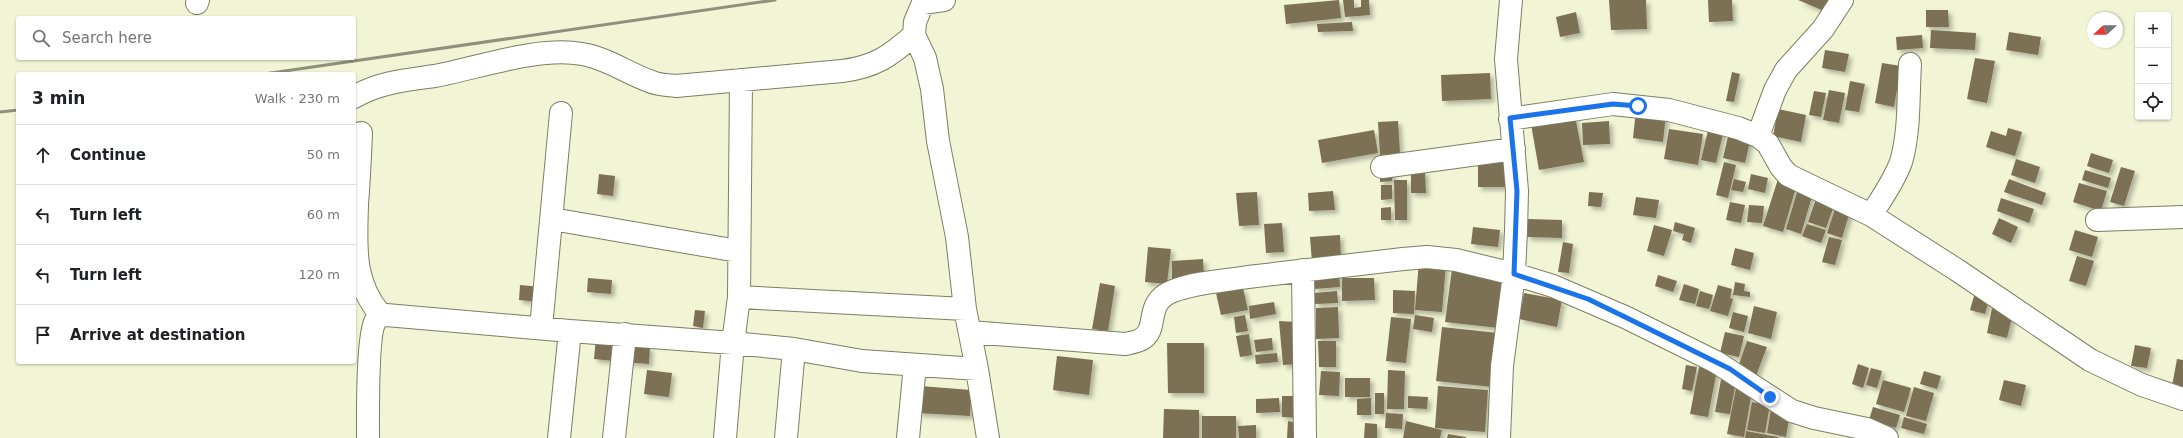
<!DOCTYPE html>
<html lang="en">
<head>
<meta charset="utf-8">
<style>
  :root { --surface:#fff; --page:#f2f2f2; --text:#202124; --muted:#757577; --line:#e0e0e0 }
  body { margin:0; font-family:"DejaVu Sans",sans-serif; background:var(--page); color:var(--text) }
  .controls { position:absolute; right:12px; top:12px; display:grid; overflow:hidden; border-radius:4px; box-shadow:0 1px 3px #0004 }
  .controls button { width:36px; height:36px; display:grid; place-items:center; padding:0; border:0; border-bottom:1px solid var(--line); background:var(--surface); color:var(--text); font:20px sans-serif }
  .compass { position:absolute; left:2087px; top:12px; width:36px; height:36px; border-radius:50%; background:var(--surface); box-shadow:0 1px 3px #0004; rotate:249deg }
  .stop { position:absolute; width:12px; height:12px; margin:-9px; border:3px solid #1a73e8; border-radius:50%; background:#fff }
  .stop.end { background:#1a73e8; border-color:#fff; box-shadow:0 1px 4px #0008 }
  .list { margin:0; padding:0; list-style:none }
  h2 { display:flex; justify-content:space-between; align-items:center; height:52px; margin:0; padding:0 16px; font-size:17px }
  h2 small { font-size:13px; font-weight:400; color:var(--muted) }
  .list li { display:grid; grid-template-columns:26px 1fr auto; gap:12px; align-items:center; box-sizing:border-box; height:60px; padding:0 16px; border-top:1px solid var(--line) }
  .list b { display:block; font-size:15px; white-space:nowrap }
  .list em { font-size:13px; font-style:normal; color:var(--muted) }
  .icon { flex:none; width:22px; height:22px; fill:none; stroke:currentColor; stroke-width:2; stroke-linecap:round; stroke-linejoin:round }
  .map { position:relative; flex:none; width:2183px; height:438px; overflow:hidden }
  .search { position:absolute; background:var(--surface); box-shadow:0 1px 3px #0004; left:16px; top:16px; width:340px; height:44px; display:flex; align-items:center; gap:10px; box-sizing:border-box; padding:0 14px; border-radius:4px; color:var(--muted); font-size:15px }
  .panel { position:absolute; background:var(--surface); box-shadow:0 1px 3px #0004; left:16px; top:72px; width:340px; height:292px; border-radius:4px }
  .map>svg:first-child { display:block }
</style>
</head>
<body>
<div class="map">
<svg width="2183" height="438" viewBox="0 0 2183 438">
  <defs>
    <filter id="shadow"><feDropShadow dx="3.5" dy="3.5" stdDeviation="2" flood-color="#0004"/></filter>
  </defs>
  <rect width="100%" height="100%" fill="#f1f5d5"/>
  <path fill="#7c7055" filter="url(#shadow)" d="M1339,0L1341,18L1286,24L1284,5Z
    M1343,0H1354V8L1361,7V0H1369L1370,15L1345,17Z
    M1609,0H1646L1647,29L1611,30Z
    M1708,0H1732L1733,21L1709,22Z
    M1798,0H1836L1831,14Z
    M1926,10H1948L1949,27H1926Z
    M1576,12L1580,33L1560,37L1556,17Z
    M1352,22L1353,31L1318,32L1317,24Z
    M1931,30L1976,33L1975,50L1930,48Z
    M2009,32L2041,37L2038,55L2006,50Z
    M1922,35L1923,48L1897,50L1896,37Z
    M1825,50L1849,54L1845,72L1822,68Z
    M1975,58L1995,61L1987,103L1967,99Z
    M1882,63L1901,66L1894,107L1875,103Z
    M1732,72L1740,74L1734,102L1726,101Z
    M1490,73L1491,99L1442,101L1441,75Z
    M1850,81L1865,84L1859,112L1845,110Z
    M1829,90L1845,93L1839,123L1823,120Z
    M1814,91L1826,93L1821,117L1809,115Z
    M1778,109L1806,115L1801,142L1773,136Z
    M1636,110L1666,114L1663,142L1633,138Z
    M1575,116L1584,162L1539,170L1531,124Z
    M1398,121L1400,153L1380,155L1378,122Z
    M1609,121L1610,144L1583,145L1582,123Z
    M1710,122L1725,126L1716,163L1701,160Z
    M2008,128L2022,132L2015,156L1986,147L1991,131L2006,136Z
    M1669,129L1703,134L1698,165L1664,159Z
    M1374,130L1378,153L1322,163L1318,140Z
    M1729,132L1751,137L1745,163L1723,158Z
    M2091,153L2113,160L2109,173L2087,166Z
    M2016,159L2040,167L2035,183L2011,175Z
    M1478,160H1505V187H1478Z
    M1724,162L1736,165L1728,198L1716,195Z
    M2121,167L2135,171L2124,206L2110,202Z
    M1380,168H1392V181L1380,182Z
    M2085,170L2111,178L2108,188L2082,180Z
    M1425,171L1426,193H1411V172Z
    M599,174L615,176L613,196L597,194Z
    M1751,174L1768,178L1765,193L1748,189Z
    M1734,179L1746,182L1743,192L1731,190Z
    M1778,179L1797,184L1783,232L1763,226Z
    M2009,179L2046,193L2042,205L2004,192Z
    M1394,180H1407V220H1395Z
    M2079,183L2107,191L2101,211L2073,202Z
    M1381,185H1392V199L1381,200Z
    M1798,189L1813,193L1801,234L1786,229Z
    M1333,191L1335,210L1309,211L1308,193Z
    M1257,192L1259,225L1239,226L1236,193Z
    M1589,192L1603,193L1601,207L1588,206Z
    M1817,196L1835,203L1826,228L1808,222Z
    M1636,197L1659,200L1656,218L1633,215Z
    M2001,198L2034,209L2029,223L1997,211Z
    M1730,202L1745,205L1741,223L1726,220Z
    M1837,203L1851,208L1842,238L1827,233Z
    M1749,205L1764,206L1762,223L1747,222Z
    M1391,207V220H1381V208Z
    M1999,218L2018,227L2011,243L1992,234Z
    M1528,219L1562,220V238L1527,237Z
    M1675,222L1695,228L1691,243L1682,240L1684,234L1673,231Z
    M1282,223L1284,252L1266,253L1264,224Z
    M1807,224L1826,230L1821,243L1802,236Z
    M1654,225L1672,230L1664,256L1647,251Z
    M1473,227L1500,230L1498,247L1471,244Z
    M2075,230L2098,237L2092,257L2069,250Z
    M1340,235L1341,260L1312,262L1310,237Z
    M1829,237L1842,240L1835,265L1822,262Z
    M1563,242L1573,244L1569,273L1558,272Z
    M1148,247L1171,249L1167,284L1145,282Z
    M1735,248L1754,253L1750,270L1731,265Z
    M2077,256L2094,261L2086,286L2069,281Z
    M1203,259L1204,277L1172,279V261Z
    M1419,261L1446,264L1442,312L1415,310Z
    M1452,269L1502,280L1499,328L1445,322Z
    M1339,272L1340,287L1314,289L1313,273Z
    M1658,275L1677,281L1673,292L1655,286Z
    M588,278L612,280L611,294L587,292Z
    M1342,278H1374L1375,300L1342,301Z
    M1735,282L1745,284L1744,291L1750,292V297L1733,295Z
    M1100,283L1115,286L1108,331L1092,329Z
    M1684,284L1699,289L1695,304L1679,300Z
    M520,285L541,287L540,302L519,300Z
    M1718,285L1732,289L1730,298L1733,299L1728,316L1710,311Z
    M1243,288L1248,310L1221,315L1216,293Z
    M1393,290L1415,291L1414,314L1393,313Z
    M1337,291L1338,303L1315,304L1314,293Z
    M1700,291L1713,295L1709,309L1696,306Z
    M1524,293L1562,300L1557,327L1519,319Z
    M1974,296L1989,300L1985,314L1970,310Z
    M1274,302L1276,314L1250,319L1249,306Z
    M1754,306L1777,312L1771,339L1748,333Z
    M1338,307L1339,338L1316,339V308Z
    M1992,308L2013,313L2007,338L1987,333Z
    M695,310L705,311L703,328L693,326Z
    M1733,312L1748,316L1744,332L1729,328Z
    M1245,315L1248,331L1236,333L1234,317Z
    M1415,315L1434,318L1432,332L1413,329Z
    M1391,317L1411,319L1406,363L1386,361Z
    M1279,321L1296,322L1298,364L1283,365Z
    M1442,327L1498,333L1493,387L1436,381Z
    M1725,332L1744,336L1739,357L1720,353Z
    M1249,334L1252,355L1240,357L1236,336Z
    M596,338L616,340L614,361L594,359Z
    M1272,338L1273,350L1256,352L1254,340Z
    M1318,341H1336V367H1319Z
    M1747,341L1767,347L1756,376L1737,370Z
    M1167,343H1204V393H1168Z
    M624,345L650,347L649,364L623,362Z
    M2135,345L2151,348L2147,368L2131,366Z
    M1277,353L1278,362L1256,364L1255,355Z
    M1057,356L1093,360L1089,395L1053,390Z
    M2177,359L2183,360V387L2172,386Z
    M1858,364L1869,368L1863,388L1852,384Z
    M1686,365L1697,367L1692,391L1682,389Z
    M1699,367L1717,370L1708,417L1690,414Z
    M1871,368L1882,371L1877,388L1866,385Z
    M647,370L672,373L669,397L644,394Z
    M1388,370L1405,371L1404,409H1387Z
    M1321,371L1340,372L1339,396L1319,395Z
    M1924,371L1941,376L1937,389L1920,384Z
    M1722,374L1737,376L1730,414L1715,412Z
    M1345,378H1370V397H1345Z
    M1883,380L1911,388L1904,412L1876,404Z
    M2004,380L2026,385L2021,406L1999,400Z
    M920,386L971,390L970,416L918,413Z
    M1438,386L1488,390L1485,432L1435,428Z
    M1914,387L1934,393L1926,421L1906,416Z
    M1736,388L1752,391L1744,437L1727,434Z
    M1375,393H1384V414H1375Z
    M1282,396H1302L1303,418L1282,417Z
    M1408,396L1428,397L1427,409L1408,408Z
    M1279,398L1280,412L1256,413V399Z
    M1371,398V415H1357V399Z
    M1752,402L1770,405L1765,433L1747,430Z
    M1873,407L1900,415L1896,428L1869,420Z
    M1164,409L1199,410V438H1163Z
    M1771,409L1790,413L1786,437L1767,433Z
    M1386,413L1403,414L1402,429L1385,428Z
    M1202,416H1236V438H1202Z
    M1904,417L1927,424L1924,434L1901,428Z
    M1288,421L1302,424V438H1287Z
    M1406,421L1442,430L1440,438H1403Z
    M1365,423L1377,424V438H1364Z
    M1256,425V438H1239L1238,426Z
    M1746,431L1778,437V438H1745Z
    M1448,434L1466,437V438H1447Z"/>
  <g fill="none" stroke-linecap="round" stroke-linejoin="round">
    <g stroke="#7b7f61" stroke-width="24">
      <path id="minor" d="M944,0L923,3L915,22L914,35L925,58L932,89L938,141L957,237L965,309L977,369L988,438
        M197,3L198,0
        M354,97C380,82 407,80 435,76C478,68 538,46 582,54C607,58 628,74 652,82C659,85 668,85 676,86L842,71C875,67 890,56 914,35
        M1510,119L1613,104L1669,110L1738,128L1758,136L1768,144L1781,167L1788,175L1871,215L1957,270L2090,360L2142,385L2183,399
        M361,133C360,157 359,180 357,204C356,245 352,282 381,315
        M1758,136L1775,90L1786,70L1823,29L1842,0
        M1382,167L1514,149
        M1871,215C1882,198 1894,181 1901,162C1910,131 1908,96 1910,64
        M552,219L738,251
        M2097,220L2183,217
        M1303,270L1305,438
        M739,297L965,309
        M541,328L561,113
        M970,332L1125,344C1129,343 1136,342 1140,340C1161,330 1142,303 1173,291C1196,282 1224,281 1248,277C1300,271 1351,265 1403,259L1427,257L1456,260L1514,274L1553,286L1625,317L1716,362L1792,411L1814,418L1867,429L1887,438
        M368,438C368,419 367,332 376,320C378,316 382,315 386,315L570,331L733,343L794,349L862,361L977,369
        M559,438L570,331
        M614,438L625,334
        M725,438L733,343L739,297L741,80
        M786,438L794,349
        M908,438L915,365
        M1499,438L1502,366L1514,274L1516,231L1517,191L1506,59L1511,0"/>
    </g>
    <use href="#minor" stroke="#fff" stroke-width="22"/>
    <path stroke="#8e917b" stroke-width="3" d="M264,74L775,0
      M0,112L18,110"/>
  </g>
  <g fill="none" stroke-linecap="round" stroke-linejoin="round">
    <path stroke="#1a73e8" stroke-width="5" d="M1638,106L1613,104L1510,118L1517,191L1514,274L1588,299L1625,317L1730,369L1770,397"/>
  </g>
</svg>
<div class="controls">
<button>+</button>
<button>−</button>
<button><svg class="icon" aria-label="locate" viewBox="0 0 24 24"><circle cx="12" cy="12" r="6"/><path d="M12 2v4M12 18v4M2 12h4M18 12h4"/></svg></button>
</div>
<svg class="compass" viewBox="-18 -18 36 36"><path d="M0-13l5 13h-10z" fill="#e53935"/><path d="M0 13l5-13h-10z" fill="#757577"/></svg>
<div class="stop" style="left:1638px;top:106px"></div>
<div class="stop end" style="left:1770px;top:397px"></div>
<div class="search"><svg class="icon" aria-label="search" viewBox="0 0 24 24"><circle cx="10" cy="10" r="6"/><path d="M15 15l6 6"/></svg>Search here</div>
<section class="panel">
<h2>3 min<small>Walk · 230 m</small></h2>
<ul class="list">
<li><svg class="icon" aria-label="ahead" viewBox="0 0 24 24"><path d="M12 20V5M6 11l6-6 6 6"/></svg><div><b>Continue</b></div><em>50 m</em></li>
<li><svg class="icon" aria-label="left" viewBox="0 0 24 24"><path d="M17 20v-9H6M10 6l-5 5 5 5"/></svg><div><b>Turn left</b></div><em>60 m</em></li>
<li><svg class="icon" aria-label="left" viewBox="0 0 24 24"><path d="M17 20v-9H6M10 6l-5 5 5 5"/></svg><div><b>Turn left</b></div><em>120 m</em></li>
<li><svg class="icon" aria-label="arrive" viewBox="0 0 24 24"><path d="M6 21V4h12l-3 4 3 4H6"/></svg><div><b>Arrive at destination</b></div></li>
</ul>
</section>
</div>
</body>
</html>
